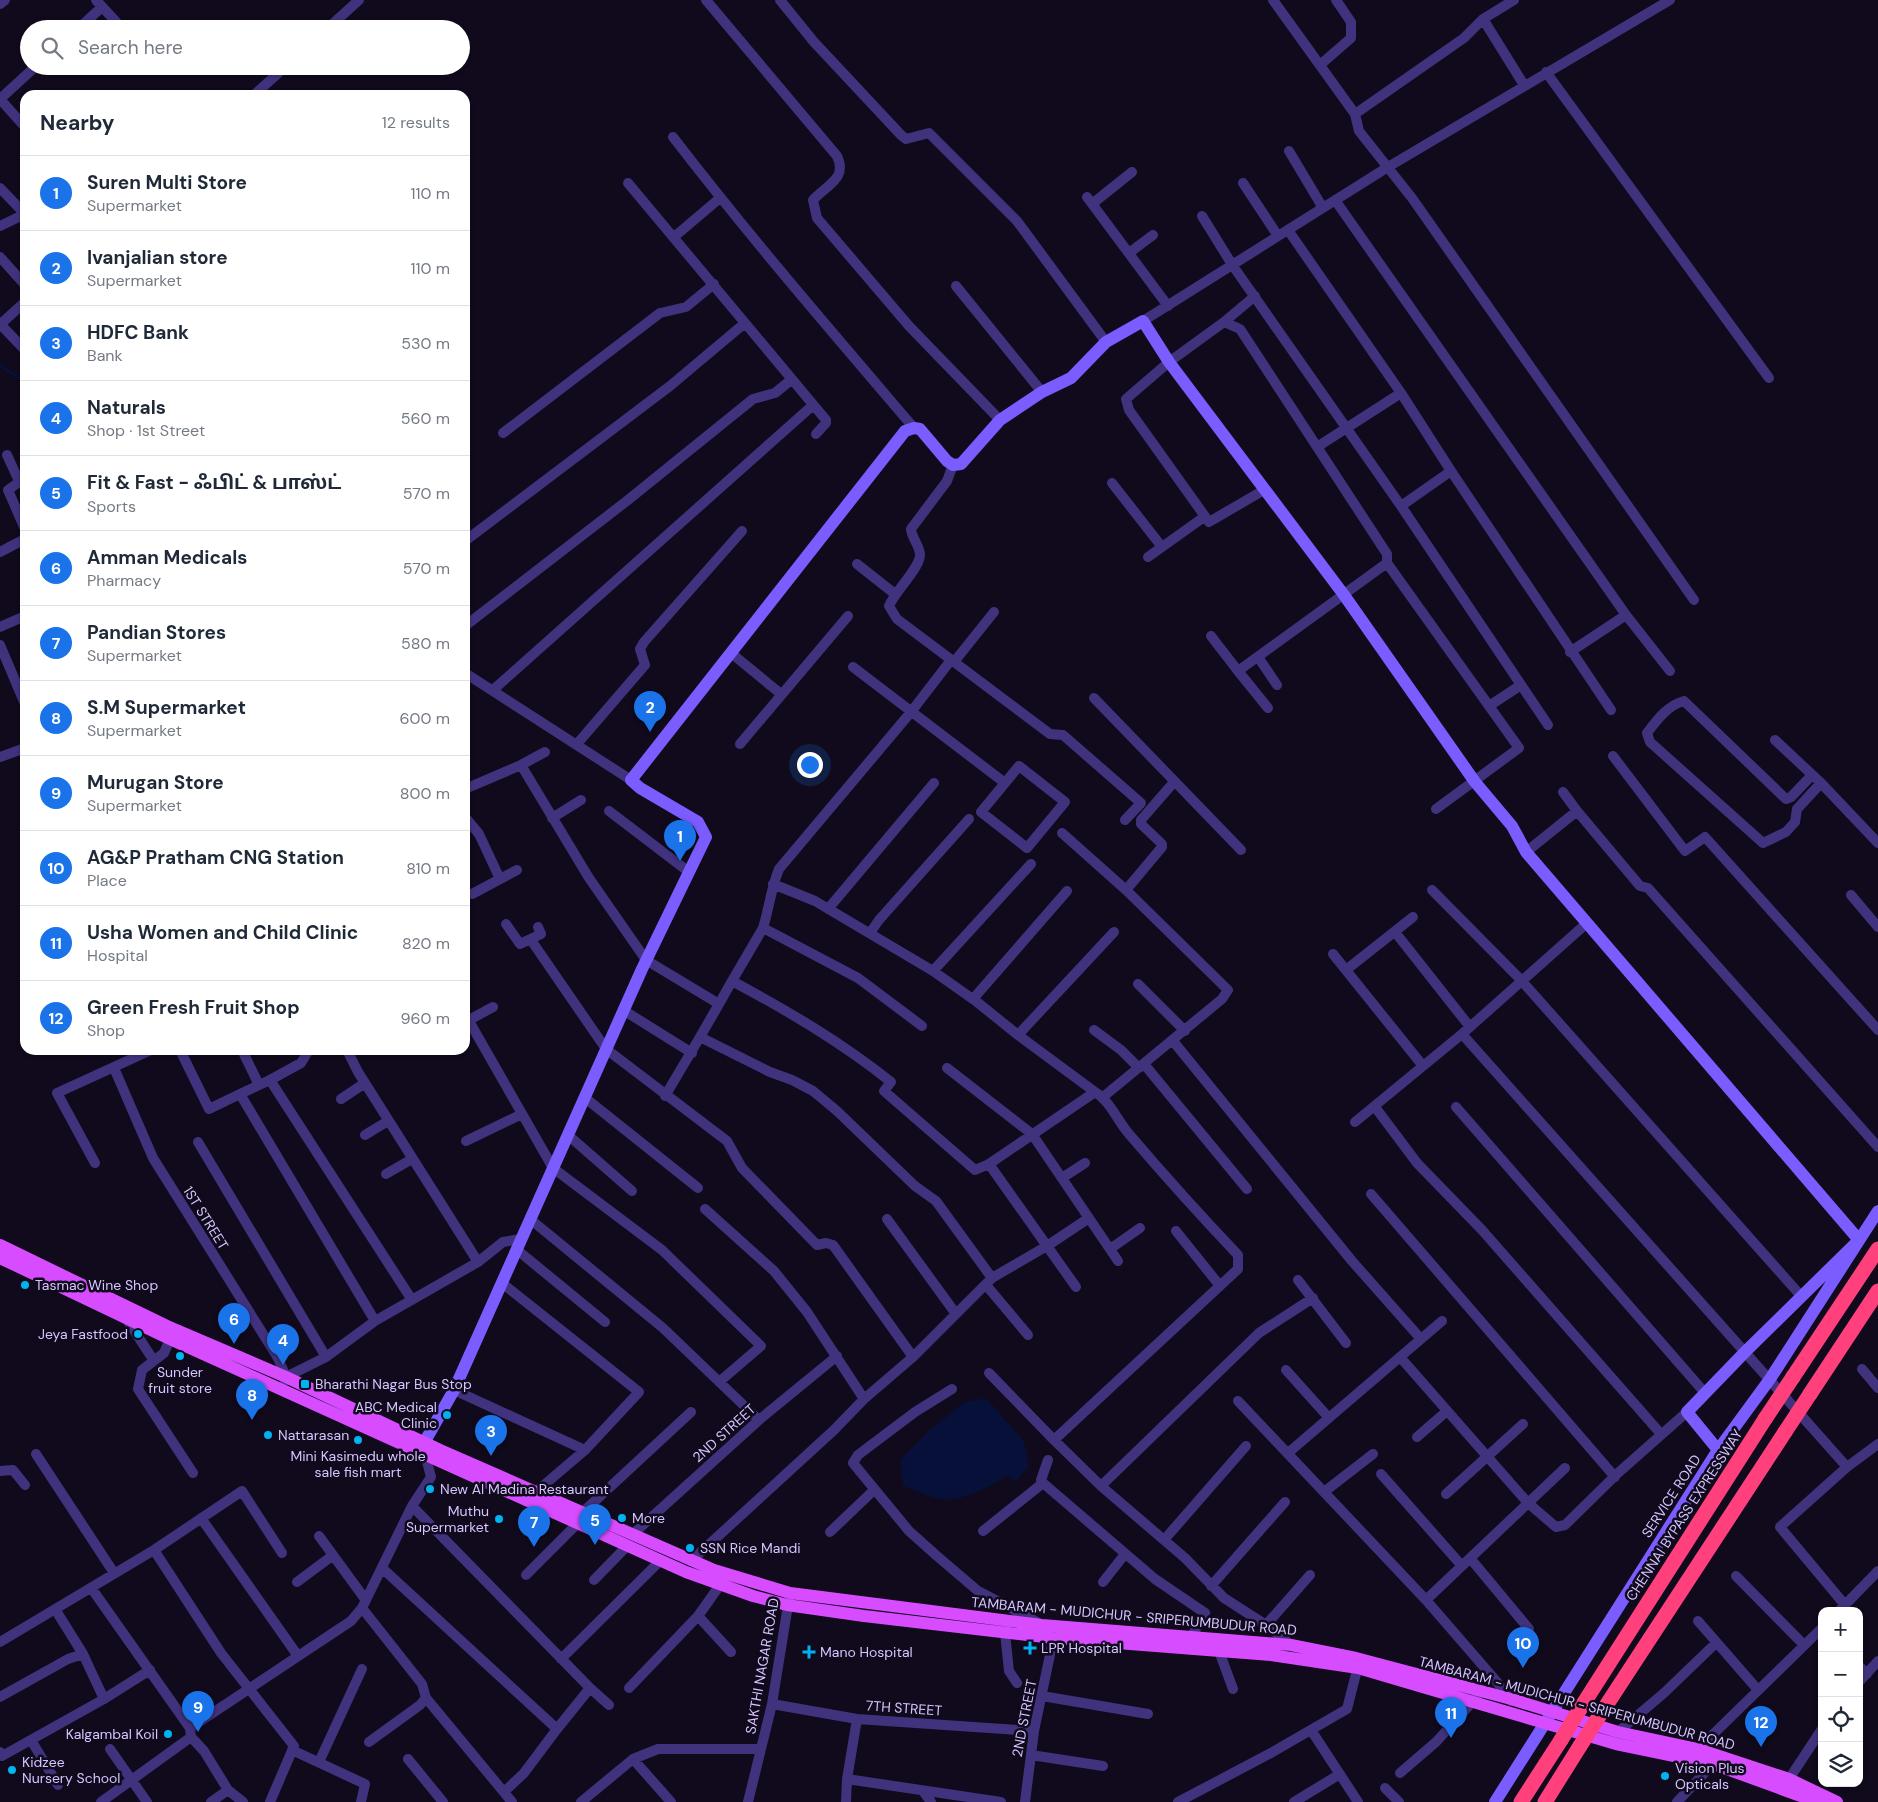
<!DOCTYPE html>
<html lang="en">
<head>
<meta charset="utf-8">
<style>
  :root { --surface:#fff; --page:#f6f6f7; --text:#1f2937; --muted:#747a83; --line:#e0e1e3; --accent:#1a73e8 }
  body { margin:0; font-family:"DM Sans","Noto Sans Tamil",sans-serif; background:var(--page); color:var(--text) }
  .controls { position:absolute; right:15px; bottom:15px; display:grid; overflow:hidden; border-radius:10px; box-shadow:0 1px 4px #0004 }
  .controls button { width:45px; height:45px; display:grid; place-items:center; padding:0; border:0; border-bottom:1px solid var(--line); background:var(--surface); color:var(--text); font:25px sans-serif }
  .you { position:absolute; left:809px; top:764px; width:18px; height:18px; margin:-12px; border:4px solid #fff; border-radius:50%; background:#1a73e8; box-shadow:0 0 0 8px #1a73e833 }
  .badge { display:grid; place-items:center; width:32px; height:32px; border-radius:50%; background:var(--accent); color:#fff; font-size:16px; font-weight:700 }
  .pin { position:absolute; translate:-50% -41px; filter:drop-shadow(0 1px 2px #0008) }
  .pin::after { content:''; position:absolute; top:26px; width:18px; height:15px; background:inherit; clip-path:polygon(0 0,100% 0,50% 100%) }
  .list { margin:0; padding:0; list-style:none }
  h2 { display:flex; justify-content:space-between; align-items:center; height:65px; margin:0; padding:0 20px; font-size:21px }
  h2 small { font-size:16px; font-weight:400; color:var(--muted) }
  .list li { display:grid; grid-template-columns:32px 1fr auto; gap:15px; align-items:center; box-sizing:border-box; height:75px; padding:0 20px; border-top:1px solid var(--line) }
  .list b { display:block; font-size:19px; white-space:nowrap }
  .list p { margin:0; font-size:16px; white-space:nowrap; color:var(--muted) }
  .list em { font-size:16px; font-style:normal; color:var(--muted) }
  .icon { flex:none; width:28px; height:28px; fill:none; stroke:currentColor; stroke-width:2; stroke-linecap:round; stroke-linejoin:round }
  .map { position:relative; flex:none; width:1878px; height:1802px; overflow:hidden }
  .search { position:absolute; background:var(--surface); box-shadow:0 1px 4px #0004; left:20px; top:20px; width:450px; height:55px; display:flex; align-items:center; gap:12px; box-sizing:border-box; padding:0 18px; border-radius:28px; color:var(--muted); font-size:19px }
  .panel { position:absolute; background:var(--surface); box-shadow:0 1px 4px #0004; left:20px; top:90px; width:450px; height:965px; border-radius:15px }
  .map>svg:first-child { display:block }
</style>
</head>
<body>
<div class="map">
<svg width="1878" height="1802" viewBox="0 0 1878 1802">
  <rect width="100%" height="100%" fill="#100a1c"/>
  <path fill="#061039" d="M986,1398L1024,1441L1029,1467L1015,1482L1008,1475C992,1486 960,1503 940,1499C927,1497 915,1490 903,1486L900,1460L930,1430L964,1402Z"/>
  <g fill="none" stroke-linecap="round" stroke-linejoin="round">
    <path stroke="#061039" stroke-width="3" d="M0,366L25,381"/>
    <path stroke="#41327e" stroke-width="10" d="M96,0L118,24
      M706,0L837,156C848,179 826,185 813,200L817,218L909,326L1000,420
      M780,0L814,42L901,135L906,139L929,133L1017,221L1106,342
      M1273,0L1355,114
      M1514,0L1483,19L1464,38L1355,114L1359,131L1412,198L1694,600
      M0,4L5,0
      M1483,19L1524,85
      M78,29L102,7
      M327,29L359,0
      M1320,65L1351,38V22L1336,0
      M1546,72L1769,378
      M254,95L286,66
      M0,99L36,66
      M0,99L25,127
      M673,137C750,237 832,332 914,428
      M1289,151L1323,208
      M628,183L826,420V423L816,434
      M1243,183L1278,236
      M0,188L25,214
      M1087,197L1168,306
      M1335,200L1626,615L1570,652
      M1092,204L1132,172
      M1202,216L1233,266L1401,506
      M0,226L25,214
      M1288,230L1401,393L1317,447
      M674,237L720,198
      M1129,253L1153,235
      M0,257L25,285
      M956,286L1042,392
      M25,302L4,321L2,326L25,350
      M1143,321L1388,167L1670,0
      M1224,322L1255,296
      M1401,393L1451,471
      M503,433L660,313L686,307L714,284
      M7,455L19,481
      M953,465L947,481L911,529C912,539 920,546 920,555C920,568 895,591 889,606L897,619L1050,734L1063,735L1141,803L1125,820
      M25,478L8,490L25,529
      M1112,483L1162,547
      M1264,490L1209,522L1129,410L1126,399L1169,362L1224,322L1240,329L1387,554V563L1238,671L1268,708
      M465,541L670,386L745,323
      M0,552L25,539
      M1148,557L1204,517
      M1387,563L1519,748L1436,809
      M857,564L895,594
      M1626,615L1670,671
      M465,626L628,500L753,399L775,393L791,380
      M0,627L25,616
      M1211,636L1238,671
      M0,645L25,704
      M731,653L781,694
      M1258,657L1277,685
      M954,662L994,612
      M853,667L1005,783L981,812L1027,848L1065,802L1019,766L1005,783
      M465,673L631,780
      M493,690L812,406
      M1094,698L1241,850
      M1489,706L1521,685
      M1548,725L1401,506L1451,471L1611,710
      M1775,740L1821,783L1878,843
      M577,744L645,665L640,649L644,642L742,531
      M740,744L848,616
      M545,752L521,765L589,878L646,960L719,1004L732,981C788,1011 841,1042 891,1082L884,1091L975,1170L989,1164L1095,1092C1110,1101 1117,1120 1129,1134C1164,1175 1200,1215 1238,1255V1269L1054,1440L1101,1486L1185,1558L1224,1598L1266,1625L1291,1645
      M1613,756L1685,851L1705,837L1878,1030
      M0,757L25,748
      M1812,775L1791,797L1786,799L1684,701C1668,705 1657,720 1647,733L1650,742L1763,843L1786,832L1795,822L1797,809L1821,783
      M465,789L521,765
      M1563,792L1577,811
      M609,811L689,872
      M465,817L479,834L500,879
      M552,818L581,800
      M1062,833L1126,890L1228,990L1222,999L1103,1097
      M1526,852L1577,811L1640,886L1648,888L1878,1147
      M773,884L815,901L933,971L977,1002L1018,1035L1095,1092
      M1126,890L1162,847V844L1141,824V820L1174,782
      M1432,890L1521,980L1801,1296
      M472,894L517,870
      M1851,895L1878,927
      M828,909L934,783
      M1587,923L1462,1034L1847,1467L1878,1444
      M506,924L520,944L541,934L538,927
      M763,928C769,909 771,888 779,869L911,712L951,660
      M1395,932L1470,1027
      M870,933L879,920L969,819
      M531,940L606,1049L727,1141L742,1168L817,1245L826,1243L833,1245L913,1357
      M1333,954L1423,1066
      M1346,970L1413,917
      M933,971L1031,864
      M732,981L763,928L858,978L922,1026
      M1138,984L1185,1031
      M973,999L1067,891
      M719,1004L700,1037L770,1072L792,1080L813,1091L837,1111L915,1186L936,1201L992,1278
      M623,1010L692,1053
      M465,1014L553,1168L662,1250L761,1346L719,1382
      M469,1020L493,1007
      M1094,1030L1121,1050L1139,1068
      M1018,1035L1114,932
      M1173,1041L1352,1261L1421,1339
      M180,1050L209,1109L240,1094
      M242,1050L259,1085L240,1094L375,1321
      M347,1050L358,1072L478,1262
      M1144,1064L1247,1189
      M114,1068L153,1158L278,1358L286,1377
      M947,1068L1032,1134L1118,1261
      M270,1080L301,1063L309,1050
      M259,1085L270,1080L412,1300
      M665,1096L700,1037
      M584,1097L698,1188
      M341,1099L365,1083
      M1375,1107L1417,1163L1482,1230L1661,1434
      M1456,1107L1705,1393
      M1355,1122L1462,1034
      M365,1135L388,1121
      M568,1135L632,1191
      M466,1141L522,1114
      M198,1142L326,1357
      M95,1163L57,1093L151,1050
      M386,1174L412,1159
      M1062,1178L1085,1163
      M1371,1194L1615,1477
      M705,1209L774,1271L807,1312L864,1399
      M530,1219L663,1328L759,1420
      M887,1219L956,1314
      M1176,1231L1220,1286
      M516,1249L605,1322
      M1110,1249L1140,1228
      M1298,1280L1346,1343
      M502,1283L639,1392L585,1450L537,1491
      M986,1285L1028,1335
      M1076,1287L1047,1246L1089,1218
      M126,1318L154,1361
      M170,1339L164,1353L142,1370L138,1389L193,1473
      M1400,1357L1528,1503L1556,1527L1565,1525L1618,1473L1687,1412
      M1862,1369L1878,1388
      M1286,1370L1329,1418
      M989,1373L1054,1440
      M285,1381L286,1377L326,1357L375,1321L478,1262L503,1242L521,1239
      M952,1389L915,1412L858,1455L853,1463L909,1531L937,1556L978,1591L1037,1622
      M454,1390L585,1450
      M1238,1401L1426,1600L1497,1682L1511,1701
      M1417,1437L1447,1411
      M1288,1453L1442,1321
      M36,1454L114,1573
      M1048,1460L1041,1480L1043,1483L1155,1579L1205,1613L1191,1637
      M0,1471L13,1470L25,1485
      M1381,1474L1462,1566
      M1101,1486L1259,1333L1313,1298
      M1324,1492L1373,1454
      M1446,1494L1523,1424
      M583,1512L691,1412
      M201,1518L298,1656
      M983,1531L1043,1483
      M830,1532L874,1490
      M633,1534L759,1420L837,1356
      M319,1536L365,1599
      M1164,1540L1246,1446
      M154,1550L221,1653L294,1746L270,1802
      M1470,1558L1529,1629
      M691,1561L834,1430L864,1399L913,1357L992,1278L1047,1246L989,1164
      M382,1568L557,1729L590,1688L412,1506
      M526,1575L578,1523
      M1736,1576L1804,1645
      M594,1580L628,1545
      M297,1582L332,1556
      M1103,1582L1125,1554
      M1211,1586L1285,1502
      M92,1589L190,1728
      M1426,1600L1565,1468
      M1845,1605L1780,1527L1847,1467
      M362,1608L422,1684L426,1698L420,1705L369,1742
      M55,1609L83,1654
      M1839,1611L1878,1571
      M698,1616L731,1652
      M1698,1621L1758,1690
      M1266,1625L1310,1575
      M1005,1633L1009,1671L1017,1683
      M0,1642L154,1550L242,1491L282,1553
      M1219,1651L1233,1689
      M561,1659L661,1560
      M1859,1666L1867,1674
      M1859,1682L1878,1661
      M590,1688L609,1705
      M629,1688L698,1616L720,1585
      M1042,1696L1148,1714
      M0,1697L68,1659L83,1654L104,1699
      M426,1698L512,1802
      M772,1704L857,1719L1034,1731
      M1311,1730L1358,1802
      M1618,1732L1664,1693L1716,1643
      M31,1740L58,1785
      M110,1749L147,1802
      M1698,1749L1822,1628
      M292,1750L365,1784L361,1802
      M0,1752L2,1756L11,1751L104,1699L150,1670
      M1031,1755L1103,1766
      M408,1759L443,1802
      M633,1759L658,1749H761
      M319,1762L362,1669
      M1400,1773L1436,1742L1477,1697
      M847,1779L1001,1802
      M1788,1786L1789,1779L1822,1729
      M1385,1788L1399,1802
      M923,1791L931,1802
      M504,1792L524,1773L557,1729
      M101,1802L191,1737
      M211,1802L228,1790
      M243,1802L228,1790L204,1751L191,1737L190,1728L351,1621L362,1608L412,1506L431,1477L425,1454
      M581,1802L633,1759L671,1802
      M748,1802L772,1704L789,1599
      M846,1802L847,1779L857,1719
      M1025,1802L1034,1731L1055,1631
      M1178,1802L1271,1753L1347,1709L1359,1662
      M1294,1802L1340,1774
      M1677,1802L1713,1764"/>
    <path stroke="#7a5cff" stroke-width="12" d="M424,1453V1443L454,1390L642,969L706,837L698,822L640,788L631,780L905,431L914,428L920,429L947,461L953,465L961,464L1000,420L1042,392L1071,378L1106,342L1143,321L1169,362L1344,595L1475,782L1512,826L1526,852L1859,1240L1746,1351L1687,1412L1718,1450
      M1495,1802L1718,1450L1770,1379L1878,1211"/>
    <path stroke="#d84cff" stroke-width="12" d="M0,1245L167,1326L286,1377L440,1450L714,1570L790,1593L1042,1625L1291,1645L1356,1658L1511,1699L1618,1732L1698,1749L1789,1779L1837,1802
      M0,1258L170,1339L437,1460L686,1572L753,1596L787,1605L864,1616L1053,1638L1271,1655L1358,1668L1616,1744L1713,1764L1817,1802"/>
    <path stroke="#ff407d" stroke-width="15" d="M1793,1377L1878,1249
      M1810,1394L1878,1291
      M1580,1709L1765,1419
      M1598,1718L1785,1432
      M1521,1802L1561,1740
      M1545,1802L1580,1746"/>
    <path stroke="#ff407d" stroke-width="15" d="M1765,1419L1793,1377
      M1785,1432L1810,1394
      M1561,1740L1580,1709
      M1580,1746L1598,1718"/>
  </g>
  <g fill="#00b2f0" stroke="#100a1c" stroke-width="2">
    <circle cx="25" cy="1285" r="5"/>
    <circle cx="138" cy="1334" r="5"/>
    <circle cx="180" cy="1356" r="5"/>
    <rect x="300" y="1379" width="10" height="10" rx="2.5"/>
    <circle cx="447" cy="1415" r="5"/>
    <circle cx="268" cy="1435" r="5"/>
    <circle cx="358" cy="1440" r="5"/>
    <circle cx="430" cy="1489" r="5"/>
    <circle cx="622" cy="1518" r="5"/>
    <circle cx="499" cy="1519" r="5"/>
    <circle cx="690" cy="1548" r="5"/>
    <path d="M1027.5 1640.5h5v5h5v5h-5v5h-5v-5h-5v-5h5z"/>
    <path d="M806.5 1644.5h5v5h5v5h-5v5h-5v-5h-5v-5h5z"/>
    <circle cx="168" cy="1734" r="5"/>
    <circle cx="12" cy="1770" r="5"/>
    <circle cx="1665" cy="1776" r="5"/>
  </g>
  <g text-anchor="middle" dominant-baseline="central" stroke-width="5" stroke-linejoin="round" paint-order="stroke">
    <g font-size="14" fill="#d5c5ff" stroke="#100a1c">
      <text transform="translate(206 1218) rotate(58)">1ST STREET</text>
      <text transform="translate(724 1433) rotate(-42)">2ND STREET</text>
      <text transform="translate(1671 1496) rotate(-57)">SERVICE ROAD</text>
      <text transform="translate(1684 1515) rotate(-57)">CHENNAI BYPASS EXPRESSWAY</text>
      <text transform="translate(1134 1616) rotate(5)">TAMBARAM - MUDICHUR - SRIPERUMBUDUR ROAD</text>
      <text transform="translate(762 1666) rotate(-80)">SAKTHI NAGAR ROAD</text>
      <text transform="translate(1577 1703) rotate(15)">TAMBARAM - MUDICHUR - SRIPERUMBUDUR ROAD</text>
      <text transform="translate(904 1708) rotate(4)">7TH STREET</text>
      <text transform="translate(1024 1718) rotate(-79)">2ND STREET</text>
    </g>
    <g font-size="14" fill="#d5c5ff" stroke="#100a1c" text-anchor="start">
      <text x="35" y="1285">Tasmac Wine Shop</text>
      <text x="128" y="1334" text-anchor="end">Jeya Fastfood</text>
      <text x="180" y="1372" text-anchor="middle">Sunder<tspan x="180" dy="16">fruit store</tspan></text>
      <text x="315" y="1384">Bharathi Nagar Bus Stop</text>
      <text x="437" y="1407" text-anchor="end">ABC Medical<tspan x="437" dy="16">Clinic</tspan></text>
      <text x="278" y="1435">Nattarasan</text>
      <text x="358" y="1456" text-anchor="middle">Mini Kasimedu whole<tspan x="358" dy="16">sale fish mart</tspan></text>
      <text x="440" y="1489">New Al Madina Restaurant</text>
      <text x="489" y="1511" text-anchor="end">Muthu<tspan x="489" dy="16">Supermarket</tspan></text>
      <text x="632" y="1518">More</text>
      <text x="700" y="1548">SSN Rice Mandi</text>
      <text x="1041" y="1648">LPR Hospital</text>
      <text x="820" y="1652">Mano Hospital</text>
      <text x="158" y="1734" text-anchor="end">Kalgambal Koil</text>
      <text x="22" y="1762">Kidzee<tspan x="22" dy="16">Nursery School</tspan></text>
      <text x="1675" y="1768">Vision Plus<tspan x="1675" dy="16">Opticals</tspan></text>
    </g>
  </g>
</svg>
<div class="controls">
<button>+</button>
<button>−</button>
<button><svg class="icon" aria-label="locate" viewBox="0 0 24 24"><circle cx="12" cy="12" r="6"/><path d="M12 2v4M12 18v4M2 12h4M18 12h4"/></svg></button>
<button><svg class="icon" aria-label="layers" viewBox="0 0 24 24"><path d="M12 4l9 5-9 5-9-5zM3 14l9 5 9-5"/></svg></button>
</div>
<div class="you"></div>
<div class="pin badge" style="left:680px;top:861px">1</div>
<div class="pin badge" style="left:650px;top:732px">2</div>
<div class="pin badge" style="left:491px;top:1456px">3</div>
<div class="pin badge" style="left:283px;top:1365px">4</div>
<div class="pin badge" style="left:595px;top:1545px">5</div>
<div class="pin badge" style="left:234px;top:1344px">6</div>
<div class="pin badge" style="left:534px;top:1547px">7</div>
<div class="pin badge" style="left:252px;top:1420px">8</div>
<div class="pin badge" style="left:198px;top:1732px">9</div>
<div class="pin badge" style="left:1523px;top:1668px">10</div>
<div class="pin badge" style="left:1451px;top:1738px">11</div>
<div class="pin badge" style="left:1761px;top:1747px">12</div>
<div class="search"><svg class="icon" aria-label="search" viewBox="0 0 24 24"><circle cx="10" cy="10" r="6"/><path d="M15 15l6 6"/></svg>Search here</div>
<section class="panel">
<h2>Nearby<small>12 results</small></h2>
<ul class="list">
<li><span class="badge">1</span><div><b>Suren Multi Store</b><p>Supermarket</p></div><em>110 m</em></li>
<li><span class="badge">2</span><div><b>Ivanjalian store</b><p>Supermarket</p></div><em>110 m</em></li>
<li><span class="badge">3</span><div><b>HDFC Bank</b><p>Bank</p></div><em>530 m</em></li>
<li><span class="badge">4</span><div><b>Naturals</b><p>Shop · 1st Street</p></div><em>560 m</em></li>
<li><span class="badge">5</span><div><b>Fit &amp; Fast - ஃபிட் &amp; பாஸ்ட்</b><p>Sports</p></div><em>570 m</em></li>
<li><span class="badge">6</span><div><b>Amman Medicals</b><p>Pharmacy</p></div><em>570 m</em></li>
<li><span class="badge">7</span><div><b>Pandian Stores</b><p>Supermarket</p></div><em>580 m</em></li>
<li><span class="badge">8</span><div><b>S.M Supermarket</b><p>Supermarket</p></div><em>600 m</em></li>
<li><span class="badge">9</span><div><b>Murugan Store</b><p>Supermarket</p></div><em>800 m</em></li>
<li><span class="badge">10</span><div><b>AG&amp;P Pratham CNG Station</b><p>Place</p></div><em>810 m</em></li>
<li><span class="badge">11</span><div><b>Usha Women and Child Clinic</b><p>Hospital</p></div><em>820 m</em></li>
<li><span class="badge">12</span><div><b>Green Fresh Fruit Shop</b><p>Shop</p></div><em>960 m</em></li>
</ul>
</section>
</div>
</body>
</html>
